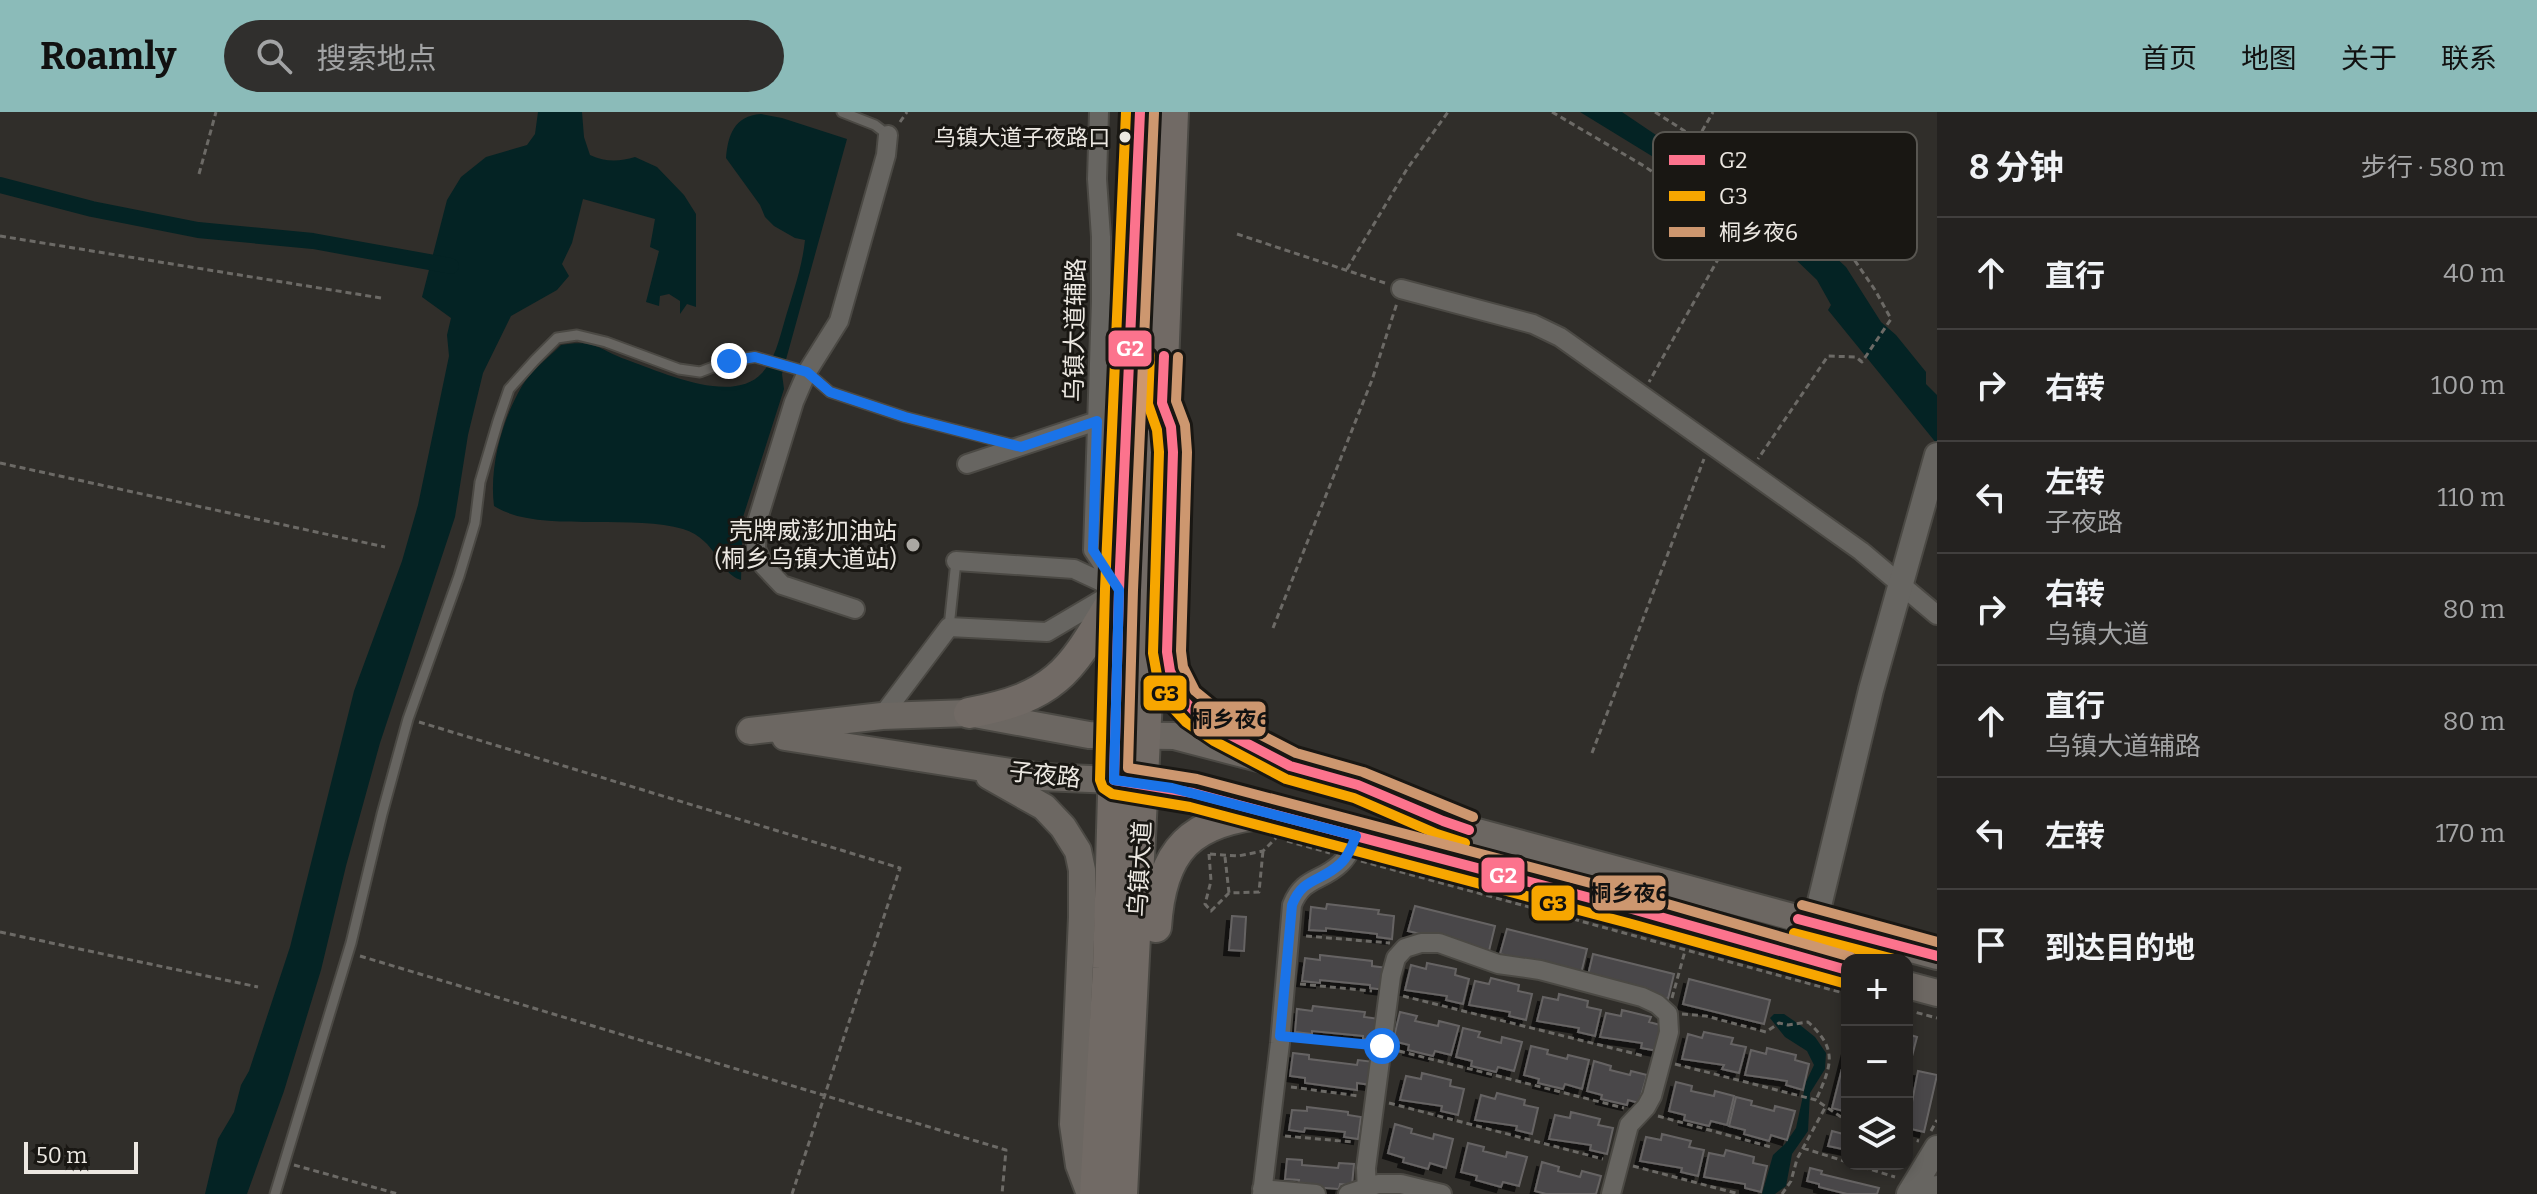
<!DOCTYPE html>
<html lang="zh">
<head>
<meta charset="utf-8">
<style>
  :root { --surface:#242220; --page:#302f2d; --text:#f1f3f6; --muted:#a3a4a5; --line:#413f3e; --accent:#8bbbb9 }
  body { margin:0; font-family:Bitter,"Noto Sans SC",serif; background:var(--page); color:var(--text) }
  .controls { position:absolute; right:24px; bottom:24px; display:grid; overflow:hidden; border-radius:16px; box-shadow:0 4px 12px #0003 }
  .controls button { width:72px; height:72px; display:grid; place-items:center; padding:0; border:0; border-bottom:2px solid var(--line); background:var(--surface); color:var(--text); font:40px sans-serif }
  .scale { position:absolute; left:24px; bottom:20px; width:114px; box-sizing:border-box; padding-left:8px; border:4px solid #ece8e2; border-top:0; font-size:22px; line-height:28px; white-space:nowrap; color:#ece8e2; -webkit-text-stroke:6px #191713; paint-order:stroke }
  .stop { position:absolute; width:24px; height:24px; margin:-18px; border:6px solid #1a73e8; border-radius:50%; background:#fff }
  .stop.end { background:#1a73e8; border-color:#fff; box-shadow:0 2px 8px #0008 }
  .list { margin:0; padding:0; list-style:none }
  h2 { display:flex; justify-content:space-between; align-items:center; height:104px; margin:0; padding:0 32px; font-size:34px }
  h2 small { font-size:26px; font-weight:400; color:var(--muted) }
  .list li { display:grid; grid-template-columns:52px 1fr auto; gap:24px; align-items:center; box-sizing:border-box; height:112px; padding:0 32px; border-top:2px solid var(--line) }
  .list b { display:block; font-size:30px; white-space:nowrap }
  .list p { margin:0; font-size:26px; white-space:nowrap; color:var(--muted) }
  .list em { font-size:26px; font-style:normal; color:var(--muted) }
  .icon { flex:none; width:44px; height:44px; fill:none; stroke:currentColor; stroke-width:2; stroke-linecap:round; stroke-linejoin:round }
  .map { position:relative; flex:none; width:1937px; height:1082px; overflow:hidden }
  header { display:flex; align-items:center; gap:48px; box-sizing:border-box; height:112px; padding:0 40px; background:var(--accent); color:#111 }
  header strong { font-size:38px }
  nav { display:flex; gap:44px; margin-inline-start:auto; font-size:28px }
  .search { width:560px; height:72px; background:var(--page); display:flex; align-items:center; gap:20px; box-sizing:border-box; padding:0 28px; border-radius:44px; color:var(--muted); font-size:30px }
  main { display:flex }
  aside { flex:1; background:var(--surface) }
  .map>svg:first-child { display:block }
</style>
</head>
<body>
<header>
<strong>Roamly</strong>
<div class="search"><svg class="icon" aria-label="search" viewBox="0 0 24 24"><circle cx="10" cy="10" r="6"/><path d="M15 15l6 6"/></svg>搜索地点</div>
<nav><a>首页</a><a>地图</a><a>关于</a><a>联系</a></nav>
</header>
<main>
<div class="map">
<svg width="1937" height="1082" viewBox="0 0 1937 1082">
  <defs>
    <filter id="shadow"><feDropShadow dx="-5" dy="5" stdDeviation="0" flood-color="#0009"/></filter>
  </defs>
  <rect width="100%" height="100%" fill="#302e2a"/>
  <path fill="#042324" d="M538,0H582L584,25L590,43C605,50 619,50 635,45L657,55L684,83L696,102V195L687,192L680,202V189L669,182L660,184L659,194L646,190L659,139L650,135L655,107L583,87L572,131L562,152L569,164L557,178L511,204L483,261L468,323L455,405L380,631L346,754L321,858L284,979L247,1082H205L218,1027L234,1000L241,973L249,959L290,835L354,579L402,449L418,393L449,244L447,223L451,206L422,185L447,88L461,65L486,45L527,33L535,22Z
    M1580,0H1622L1687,44L1754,80L1794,107L1846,155L1881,210L1896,223L1926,260V272L1937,283V332L1828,198L1831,193L1817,168L1766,119L1702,80L1686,65Z
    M761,2L782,6L847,27L782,262L784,277L743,405L741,468C718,461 718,428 683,417C631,401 537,422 494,394C489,355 502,308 522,274C531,259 548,246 561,233C597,227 598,238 630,249C664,261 733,293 762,261C775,247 779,228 784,211C792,183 802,157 805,128L795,126L774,114L765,105L760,93L726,46C728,23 734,4 761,2Z
    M1774,902H1784L1800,913L1815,925L1826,941L1825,957L1810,981L1808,1019L1792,1042L1786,1074L1775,1082H1762L1773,1043L1785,1032L1796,1016L1806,970L1814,953L1807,939L1785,925L1770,906Z"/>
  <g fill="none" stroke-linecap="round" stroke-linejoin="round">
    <path stroke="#042324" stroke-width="16" d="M0,73L92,97L198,118L313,129L451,154"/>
  </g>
  <path fill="#494748" stroke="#666464" stroke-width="2" filter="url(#shadow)" d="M1327,792L1379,798L1378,802L1394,804L1392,827L1377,825V822L1326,816V819L1309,818L1311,795L1326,797Z
    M1415,794L1495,814L1489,839L1408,819Z
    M1232,804L1246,805L1244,839L1229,838Z
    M1507,817L1587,837L1581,862L1500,842Z
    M1593,842L1674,862L1668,887L1587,867Z
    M1320,843L1372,849V854L1388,856L1385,878L1370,876V873L1320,868V871L1302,869L1305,846L1320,848Z
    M1427,851L1456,857L1455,863L1469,867L1463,892L1446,888L1447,884L1405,878L1411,853L1426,857Z
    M1491,866L1519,873L1518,879L1532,882L1526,908L1509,904L1510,900L1469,893L1475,869L1489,872Z
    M1689,867L1770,888L1764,912L1683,892Z
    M1559,882L1588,889L1587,895L1601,898L1595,924L1578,920L1579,916L1537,909L1543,885L1558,888Z
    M1313,894L1365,900L1364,905L1380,907L1378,929L1363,927V924L1312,919V922L1295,920L1297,897L1312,899Z
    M1622,898L1651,905L1649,910L1664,914L1658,939L1641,936L1642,931L1600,925L1606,901L1621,904Z
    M1400,900L1417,904L1415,909L1438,914L1439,909L1459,914L1451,943L1435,939L1433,944L1408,938L1409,933L1393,929Z
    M1463,916L1480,920L1478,925L1501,931L1502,925L1522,930L1514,959L1498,955L1496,960L1471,954L1472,949L1456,945Z
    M1704,920L1733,926L1731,932L1746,935L1739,961L1722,957L1724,953L1682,947L1688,922L1702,926Z
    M1907,922L1917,925L1910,952H1907Z
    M1531,934L1548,938L1547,942L1567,947L1568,943L1589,948L1582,977L1565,972L1563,977L1538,971L1539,967L1524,963Z
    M1767,936L1796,943L1795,948L1809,952L1803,978L1786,973L1787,969L1745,963L1751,938L1766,942Z
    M1847,937V1000L1832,996Z
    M1293,941L1309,943V947L1357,953L1358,948L1374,950L1371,973L1357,971V978L1305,971V966L1290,964Z
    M1594,949L1611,954L1610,958L1630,963L1631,959L1647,963L1639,991L1628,988L1627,993L1601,987L1602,983L1587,979Z
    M1918,959L1937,963L1924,1020L1907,1016Z
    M1422,961L1451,968L1450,974L1464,977L1458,1003L1441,999L1442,994L1400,988L1406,964L1421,967Z
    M1676,970L1692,974L1691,979L1714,984L1715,979L1734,984L1727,1013L1711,1009L1709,1014L1684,1008L1685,1003L1669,999Z
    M1497,981L1525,988L1524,993L1538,996L1532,1022L1516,1018L1517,1014L1475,1008L1481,983L1495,987Z
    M1736,985L1752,989L1751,993L1774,999L1775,994L1795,999L1787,1028L1771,1023L1769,1029L1744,1022L1745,1018L1729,1014Z
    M1307,995L1348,1000V1003L1361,1005L1358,1027L1344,1025L1345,1020L1305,1016L1304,1020L1289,1018L1292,998L1307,999Z
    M1571,1000L1600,1007L1598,1013L1613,1016L1607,1042L1590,1038L1591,1033L1549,1027L1555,1003L1570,1006Z
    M1395,1012L1412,1017L1411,1021L1433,1027L1434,1022L1453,1027L1446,1056L1430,1051L1428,1057L1403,1050L1404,1046L1388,1041Z
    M1832,1019L1847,1023V1038L1828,1034Z
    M1662,1022L1691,1029L1689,1035L1704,1038L1698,1064L1681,1060L1682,1056L1640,1049L1646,1025L1661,1028Z
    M1468,1031L1484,1035L1483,1039L1506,1045L1507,1040L1527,1045L1519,1074L1503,1070L1501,1075L1476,1068L1477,1064L1461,1060Z
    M1726,1038L1754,1045L1753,1051L1767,1054L1761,1080L1745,1076V1072L1704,1065L1709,1041L1724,1044Z
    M1287,1047L1302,1048V1053L1338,1056L1339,1051L1354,1052L1352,1073L1340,1072L1339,1077L1298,1074L1299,1068L1285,1067Z
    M1542,1050L1559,1055L1558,1059L1580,1065L1582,1059L1601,1064L1596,1082H1546L1535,1079Z
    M1810,1056L1822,1059L1821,1062L1879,1076L1877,1082H1847L1819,1075V1072L1807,1069Z"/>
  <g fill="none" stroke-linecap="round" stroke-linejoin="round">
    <g stroke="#4b4944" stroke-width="13">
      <path id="service" d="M842,0L875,13L888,23
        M949,515L956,449
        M275,1082L351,831L382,702L408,607L459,464L475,411L480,370L498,309L509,277L535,248L557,226L577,223L606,230L679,257L700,260L729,249L755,245L807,260L830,280L905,305L1014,333"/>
    </g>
    <g stroke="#4b4944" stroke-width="22">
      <path id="minor" d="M1099,0L1097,67L1101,125V189L1093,438L1117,474
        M1401,177L1533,212L1560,225L1861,439L1937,503
        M967,352L1106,306
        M956,449L1074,457L1119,478
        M855,497L782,473L764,454L756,437L757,410L794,290L807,260L839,209L886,43L888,23
        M882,604L949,515L1047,520L1113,481
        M1262,1077L1316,1082
        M1262,1082L1280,931L1292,793C1303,765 1321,770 1340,752C1348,745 1352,735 1356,724
        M1348,1082L1378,1072H1401L1442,1082
        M1367,1082L1366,1056L1391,864L1396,846L1405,836L1421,831H1439L1498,852L1540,858L1642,885L1657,892L1668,902L1669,920L1652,984L1646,995L1629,1013L1611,1082"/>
    </g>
    <g stroke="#4b4944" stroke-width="28">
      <path id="tertiary" d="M1806,848L1871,578L1937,343
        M1909,1082L1937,1036
        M1934,1082L1937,1076"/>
    </g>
    <g stroke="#4b4944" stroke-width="30">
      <path id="secondary" d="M1173,350L1167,499L1168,559L1175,577L1199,604L1251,634
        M750,619L882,604L969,601L1089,623L1174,624L1335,666L1369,677L1455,714L1937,844
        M785,625L1042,665L1114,668L1172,676L1632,797L1847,858
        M989,664L1044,695L1063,715L1078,739L1082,758V805L1073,1012L1079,1053L1090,1082
        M1907,873L1937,881"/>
    </g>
    <g stroke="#4b4944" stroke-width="34">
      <path id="primary" d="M969,601C1062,584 1072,555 1118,479
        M1156,815C1161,737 1191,708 1268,701
        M1095,1082L1108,856L1119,478L1140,0
        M1122,1082L1160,329L1173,0"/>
    </g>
    <path stroke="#6c6a66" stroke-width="3" stroke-dasharray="6 4" stroke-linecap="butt" d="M1552,0L1644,54L1735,117L1649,270
      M1655,0L1755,64L1825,116L1849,140L1875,178L1891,207L1862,250L1856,245L1828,244L1758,347
      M900,10L907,0
      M1697,28L1713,0
      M199,62L216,0
      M1237,122L1385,171
      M0,124L381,186
      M1347,157L1407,57L1448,0
      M0,351L385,435
      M1273,516L1372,268L1397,191
      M419,610L900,756L792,1082
      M1592,641L1704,347
      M1287,729L1330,741
      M1209,742L1211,769L1205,792L1211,799L1229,781L1259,780L1263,739
      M1210,742L1238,744L1263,739L1276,726
      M1225,745L1229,781
      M1361,749L1847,882
      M0,820L258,875
      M1306,824L1390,831
      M360,844L1006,1038L1002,1082
      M1300,872L1372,879
      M1403,884L1644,944
      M1672,886L1685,839
      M1907,898L1937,906
      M1682,902L1706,904L1766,920L1779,911L1788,913L1808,910C1839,938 1831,954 1816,988
      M1296,925L1368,932
      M1399,939L1624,996
      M1675,952L1816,988L1847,1009
      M1291,975L1359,984
      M1389,991L1603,1047
      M1658,1004L1771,1035
      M1931,1019L1937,1008
      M1285,1024L1353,1030
      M1907,1026L1919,1029
      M1803,1036L1847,1050
      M1853,1052L1895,1065
      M294,1053L398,1082
      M1633,1054L1739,1082
      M1782,1082L1791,1069L1797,1047L1826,994"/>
    <use href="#service" stroke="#676561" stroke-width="9"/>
    <use href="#minor" stroke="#676561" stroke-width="18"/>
    <use href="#tertiary" stroke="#676561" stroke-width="24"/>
    <use href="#secondary" stroke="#6c6762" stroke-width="26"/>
    <use href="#primary" stroke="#716a65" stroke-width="30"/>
    <g stroke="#191713" stroke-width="16">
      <path id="bus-1" d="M1140,0L1119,478L1114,668L1193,681L1632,797L1847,858
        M1164,244L1162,291L1171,315L1173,340L1167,540L1170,559L1184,588L1194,599L1221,618L1290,654L1358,673L1443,709L1469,718
        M1798,807L1937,844"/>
    </g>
    <g stroke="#191713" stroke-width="16">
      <path id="bus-2" d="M1126,0L1105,477L1100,668L1103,676L1112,682L1190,695L1628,811L1843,871
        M1150,243L1148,292L1157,318L1159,340L1153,541L1157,563L1172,595L1186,610L1214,629L1286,667L1354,686L1437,722L1465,731
        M1794,821L1898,848"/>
    </g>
    <g stroke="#191713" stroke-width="16">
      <path id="bus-3" d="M1154,1L1133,478L1128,656L1197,667L1636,783L1851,845
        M1178,245L1176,289L1185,313L1187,340L1181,539L1183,555L1195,579L1228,606L1296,641L1363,660L1473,705
        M1802,793L1937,830"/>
    </g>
    <use href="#bus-1" stroke="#fc738d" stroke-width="10"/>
    <use href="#bus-2" stroke="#f7a600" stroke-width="10"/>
    <use href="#bus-3" stroke="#cd976f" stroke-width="10"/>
  </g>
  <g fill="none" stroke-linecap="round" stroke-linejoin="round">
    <path stroke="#1a73e8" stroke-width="10" d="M729,249L755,245L807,260L830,280L905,305L1021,335L1097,309L1093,438L1119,478L1114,668L1172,676L1356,724C1352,734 1348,745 1340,752C1321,770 1303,765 1292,793L1280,924L1382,934"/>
  </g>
  <circle fill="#ece8e2" stroke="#191713" stroke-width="3" cx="1125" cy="25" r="7"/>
  <circle fill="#aaa7a2" stroke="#191713" stroke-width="3" cx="913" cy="433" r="8"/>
  <g text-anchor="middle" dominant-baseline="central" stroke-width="6" stroke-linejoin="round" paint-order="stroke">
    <g font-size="22" fill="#ece8e2" stroke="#191713" text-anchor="end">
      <text x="1110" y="25">乌镇大道子夜路口</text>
    </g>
    <g font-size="24" fill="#ece8e2" stroke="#191713">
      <text transform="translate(1075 218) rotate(-89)">乌镇大道辅路</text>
      <text transform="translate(1045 663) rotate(6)">子夜路</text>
      <text transform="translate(1140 757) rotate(-87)">乌镇大道</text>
    </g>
    <g font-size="24" fill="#ece8e2" stroke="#191713" text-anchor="end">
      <text x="897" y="419">壳牌威澎加油站<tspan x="897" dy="28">(桐乡乌镇大道站)</tspan></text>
    </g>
  </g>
  <rect x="1653" y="20" width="264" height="128" rx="12" fill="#191713" stroke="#585651" stroke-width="2"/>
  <rect x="1669" y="43" width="36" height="10" fill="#fc738d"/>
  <rect x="1669" y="79" width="36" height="10" fill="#f7a600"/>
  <rect x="1669" y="115" width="36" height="10" fill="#cd976f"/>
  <g font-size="22" fill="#ece8e2">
    <text x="1719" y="56">G2</text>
    <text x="1719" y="92">G3</text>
    <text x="1719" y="128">桐乡夜6</text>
  </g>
  <g stroke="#191713" stroke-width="3">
    <rect x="1107" y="217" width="46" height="39" rx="8" fill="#fc738d"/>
    <rect x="1142" y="562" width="46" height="38" rx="8" fill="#f7a600"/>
    <rect x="1192" y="588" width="75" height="38" rx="8" fill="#cd976f"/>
    <rect x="1480" y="744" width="46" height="38" rx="8" fill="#fc738d"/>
    <rect x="1591" y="762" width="76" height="38" rx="8" fill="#cd976f"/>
    <rect x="1530" y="772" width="46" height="38" rx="8" fill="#f7a600"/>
  </g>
  <g font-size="22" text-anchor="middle" font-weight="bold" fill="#fff">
    <text x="1130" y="244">G2</text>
    <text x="1503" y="771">G2</text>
  </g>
  <g font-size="22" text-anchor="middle" font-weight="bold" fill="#111">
    <text x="1165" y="589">G3</text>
    <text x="1230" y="615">桐乡夜6</text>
    <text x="1629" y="789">桐乡夜6</text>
    <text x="1553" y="799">G3</text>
  </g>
</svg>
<div class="controls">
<button>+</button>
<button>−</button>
<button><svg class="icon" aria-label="layers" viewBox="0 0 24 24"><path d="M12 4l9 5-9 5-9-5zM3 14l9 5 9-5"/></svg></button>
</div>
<div class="scale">50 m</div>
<div class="stop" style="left:1382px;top:934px"></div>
<div class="stop end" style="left:729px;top:249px"></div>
</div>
<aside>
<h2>8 分钟<small>步行 · 580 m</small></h2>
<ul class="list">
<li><svg class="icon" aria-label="ahead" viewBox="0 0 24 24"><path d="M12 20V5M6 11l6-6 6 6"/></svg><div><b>直行</b></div><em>40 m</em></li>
<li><svg class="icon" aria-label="right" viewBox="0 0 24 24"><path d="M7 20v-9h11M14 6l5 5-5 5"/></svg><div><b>右转</b></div><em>100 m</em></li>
<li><svg class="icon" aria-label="left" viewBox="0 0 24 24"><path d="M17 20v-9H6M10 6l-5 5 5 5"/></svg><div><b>左转</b><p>子夜路</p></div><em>110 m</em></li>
<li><svg class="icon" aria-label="right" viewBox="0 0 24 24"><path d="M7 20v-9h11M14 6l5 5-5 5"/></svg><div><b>右转</b><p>乌镇大道</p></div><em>80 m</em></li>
<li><svg class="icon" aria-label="ahead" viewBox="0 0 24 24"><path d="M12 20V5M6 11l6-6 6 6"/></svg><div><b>直行</b><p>乌镇大道辅路</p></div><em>80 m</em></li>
<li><svg class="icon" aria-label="left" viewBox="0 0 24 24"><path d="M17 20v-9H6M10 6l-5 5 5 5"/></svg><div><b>左转</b></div><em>170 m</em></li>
<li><svg class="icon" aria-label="arrive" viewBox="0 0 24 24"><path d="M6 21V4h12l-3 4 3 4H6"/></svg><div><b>到达目的地</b></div></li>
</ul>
</aside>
</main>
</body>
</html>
